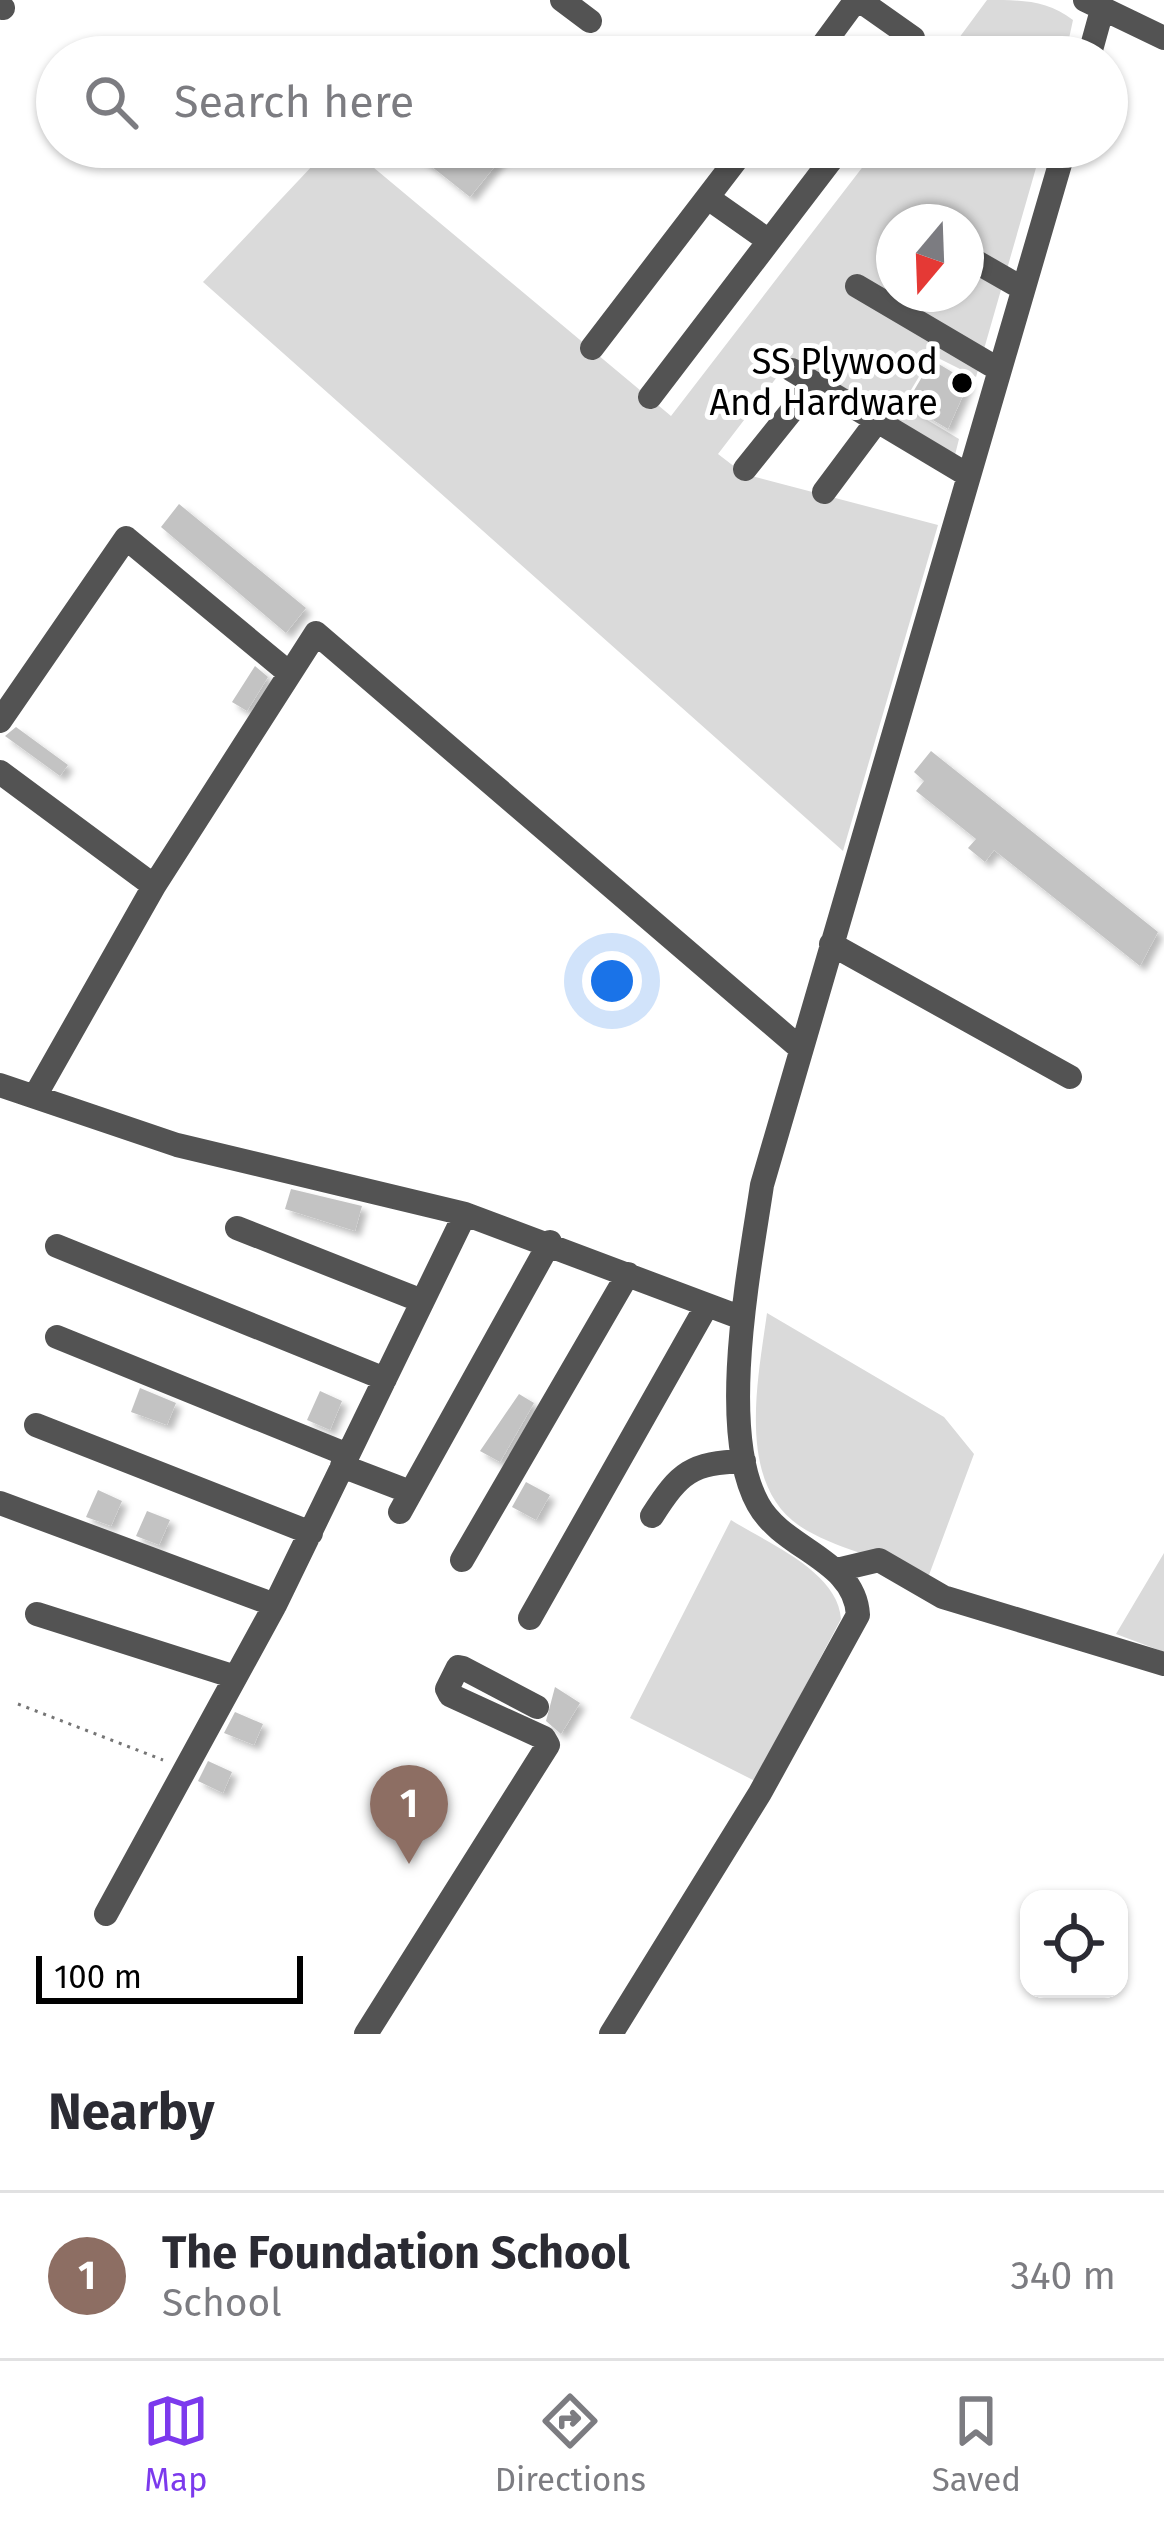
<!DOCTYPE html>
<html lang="en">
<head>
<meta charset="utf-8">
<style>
  :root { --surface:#fff; --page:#f2f2f3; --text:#2b2b33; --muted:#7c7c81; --line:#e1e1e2; --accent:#7c3aed }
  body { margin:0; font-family:"Fira Sans",sans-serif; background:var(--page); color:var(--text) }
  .controls { position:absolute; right:36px; bottom:36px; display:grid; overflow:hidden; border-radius:24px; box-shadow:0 3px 9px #0004 }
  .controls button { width:108px; height:108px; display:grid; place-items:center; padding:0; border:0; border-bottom:3px solid var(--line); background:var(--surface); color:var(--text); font:60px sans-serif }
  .compass { position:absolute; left:876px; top:204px; width:108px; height:108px; border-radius:50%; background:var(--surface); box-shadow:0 3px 9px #0004; rotate:199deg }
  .scale { position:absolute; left:36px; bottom:30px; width:267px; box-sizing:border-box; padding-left:12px; border:6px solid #000; border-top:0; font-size:33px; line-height:42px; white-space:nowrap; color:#000; -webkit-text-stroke:9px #fff; paint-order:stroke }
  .you { position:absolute; left:612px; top:981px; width:42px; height:42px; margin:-30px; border:9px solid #fff; border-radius:50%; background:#1a73e8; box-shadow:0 0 0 18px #1a73e833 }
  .badge { display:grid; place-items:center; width:78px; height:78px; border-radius:50%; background:var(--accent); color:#fff; font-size:39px; font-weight:700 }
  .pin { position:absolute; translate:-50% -99px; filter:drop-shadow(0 3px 6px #0008) }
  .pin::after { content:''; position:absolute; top:63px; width:42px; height:36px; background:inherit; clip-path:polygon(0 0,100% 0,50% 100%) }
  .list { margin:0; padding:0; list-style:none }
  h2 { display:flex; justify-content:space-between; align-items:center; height:156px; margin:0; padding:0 48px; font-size:51px }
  h2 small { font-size:39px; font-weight:400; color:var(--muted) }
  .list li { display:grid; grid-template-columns:78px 1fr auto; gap:36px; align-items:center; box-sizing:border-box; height:168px; padding:0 48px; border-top:3px solid var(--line) }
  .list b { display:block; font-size:45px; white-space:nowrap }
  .list p { margin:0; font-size:39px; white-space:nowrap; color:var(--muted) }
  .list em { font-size:39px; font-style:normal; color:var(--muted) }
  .icon { flex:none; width:66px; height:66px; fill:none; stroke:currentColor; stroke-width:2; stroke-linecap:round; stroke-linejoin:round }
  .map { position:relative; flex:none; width:1164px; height:2034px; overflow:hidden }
  .search { position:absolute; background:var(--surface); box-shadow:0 3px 9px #0004; left:36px; right:36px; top:36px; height:132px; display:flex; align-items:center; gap:30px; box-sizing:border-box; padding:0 42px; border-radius:66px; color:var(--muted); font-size:45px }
  .sheet { height:324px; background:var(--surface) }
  nav { display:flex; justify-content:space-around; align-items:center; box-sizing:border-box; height:168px; border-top:3px solid var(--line); background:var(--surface); font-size:33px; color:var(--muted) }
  nav a { display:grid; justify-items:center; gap:6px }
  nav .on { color:var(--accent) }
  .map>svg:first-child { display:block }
</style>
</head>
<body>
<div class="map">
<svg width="1164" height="2034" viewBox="0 0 1164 2034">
  <defs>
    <filter id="shadow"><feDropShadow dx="5.5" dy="5.5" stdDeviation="3" flood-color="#0004"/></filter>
  </defs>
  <rect width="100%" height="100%" fill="#fff"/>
  <path fill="#dadada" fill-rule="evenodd" d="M987,0C1021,0 1047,0 1073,20L1065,57H945Z
    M330,147H349L671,416L878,147H1042L976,377L932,355L902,405L959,439L954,459L790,360L718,454L744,474L938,525L843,851L203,282ZM894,222H966V294H894Z
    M767,1313L944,1417L974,1454L929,1575C890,1561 843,1551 806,1530C734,1489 758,1380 767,1313Z
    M731,1520C767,1543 838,1571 841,1619L755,1781L630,1718Z
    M1164,1553V1652L1116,1634Z"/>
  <path fill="#c3c3c3" filter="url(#shadow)" d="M407,147H494L504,155L470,197Z
    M932,360L969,382L948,429L906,404Z
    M179,504L306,608L286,633L161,527Z
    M255,666L268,677L247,711L232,702Z
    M16,727L68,765L60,776L5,736Z
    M931,751L1158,932L1140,966L994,850L985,862L968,848L976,839L916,791L924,781L914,772Z
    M291,1189L362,1206L355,1231L285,1209Z
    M140,1388L176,1403L167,1425L131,1412Z
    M320,1391L342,1401L330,1430L307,1420Z
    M519,1394L534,1403L500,1462L480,1451Z
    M526,1482L550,1495L536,1520L512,1507Z
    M98,1490L122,1501L111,1526L86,1517Z
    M147,1511L170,1520L159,1545L136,1536Z
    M555,1687L580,1703L561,1734L546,1721Z
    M235,1712L263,1724L254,1745L224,1733Z
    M208,1761L232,1772L223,1793L198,1781Z"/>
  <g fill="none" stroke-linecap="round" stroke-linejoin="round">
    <path stroke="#757575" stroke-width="3" stroke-dasharray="3 6" stroke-linecap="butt" d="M18,1704L163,1760"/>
    <path stroke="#535353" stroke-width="24" d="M562,0L590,21
      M859,0L913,38L915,49L909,57
      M1085,0L1164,38
      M0,6L3,8
      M814,57L856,0
      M1089,57L1102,10
      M708,198L769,241
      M966,256L1022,288
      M857,286L998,369
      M592,348L746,147
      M792,370L966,474
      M650,397L841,147
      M745,469L814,383
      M824,492L877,421
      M0,721L126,538L289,673
      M0,772L154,886
      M831,944L1070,1077
      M0,1085L177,1145L465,1214L742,1318
      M35,1096L154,886L316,633L801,1049
      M237,1228L422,1301
      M57,1246L385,1379
      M57,1337L348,1455
      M36,1425L311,1533
      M342,1466L410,1492
      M0,1503L275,1605
      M400,1512L550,1242
      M652,1516C680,1472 691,1463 744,1461
      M462,1560L628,1274
      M837,1570L879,1560L943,1597L1164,1664
      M37,1614L232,1676
      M530,1618L706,1307
      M106,1914L275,1605L465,1214
      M366,2034L548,1745L544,1738L450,1695L447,1689L458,1667L463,1668L537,1707
      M611,2034L760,1793L858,1615C855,1559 783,1550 758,1504C717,1430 750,1266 762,1185L1065,147"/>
  </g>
  <circle fill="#000" stroke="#fff" stroke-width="4.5" cx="962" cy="383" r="12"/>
  <g text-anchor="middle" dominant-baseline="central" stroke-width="10" stroke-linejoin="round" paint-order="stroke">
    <g font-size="36" fill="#000" stroke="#fff" text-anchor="end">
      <text x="938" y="362">SS Plywood<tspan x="938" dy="41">And Hardware</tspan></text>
    </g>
  </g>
</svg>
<div class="controls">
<button><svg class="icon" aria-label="locate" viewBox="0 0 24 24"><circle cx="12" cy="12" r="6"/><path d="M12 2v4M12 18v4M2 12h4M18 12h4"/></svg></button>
</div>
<svg class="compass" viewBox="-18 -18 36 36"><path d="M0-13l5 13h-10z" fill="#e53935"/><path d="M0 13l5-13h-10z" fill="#7c7c81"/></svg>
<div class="scale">100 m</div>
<div class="you"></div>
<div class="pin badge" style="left:409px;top:1864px;background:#8d6e63">1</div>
<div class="search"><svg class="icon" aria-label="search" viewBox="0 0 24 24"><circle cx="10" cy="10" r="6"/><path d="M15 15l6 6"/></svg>Search here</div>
</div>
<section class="sheet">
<h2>Nearby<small></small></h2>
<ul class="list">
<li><span class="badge" style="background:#8d6e63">1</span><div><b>The Foundation School</b><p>School</p></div><em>340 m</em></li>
</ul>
</section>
<nav>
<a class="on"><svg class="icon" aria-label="map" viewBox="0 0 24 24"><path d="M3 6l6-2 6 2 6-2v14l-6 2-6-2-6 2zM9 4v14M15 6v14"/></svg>Map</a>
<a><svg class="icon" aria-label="directions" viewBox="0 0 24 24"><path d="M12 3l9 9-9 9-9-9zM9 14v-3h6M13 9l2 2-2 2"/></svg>Directions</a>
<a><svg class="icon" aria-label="saved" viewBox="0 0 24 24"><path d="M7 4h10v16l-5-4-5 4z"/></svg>Saved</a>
</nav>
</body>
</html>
